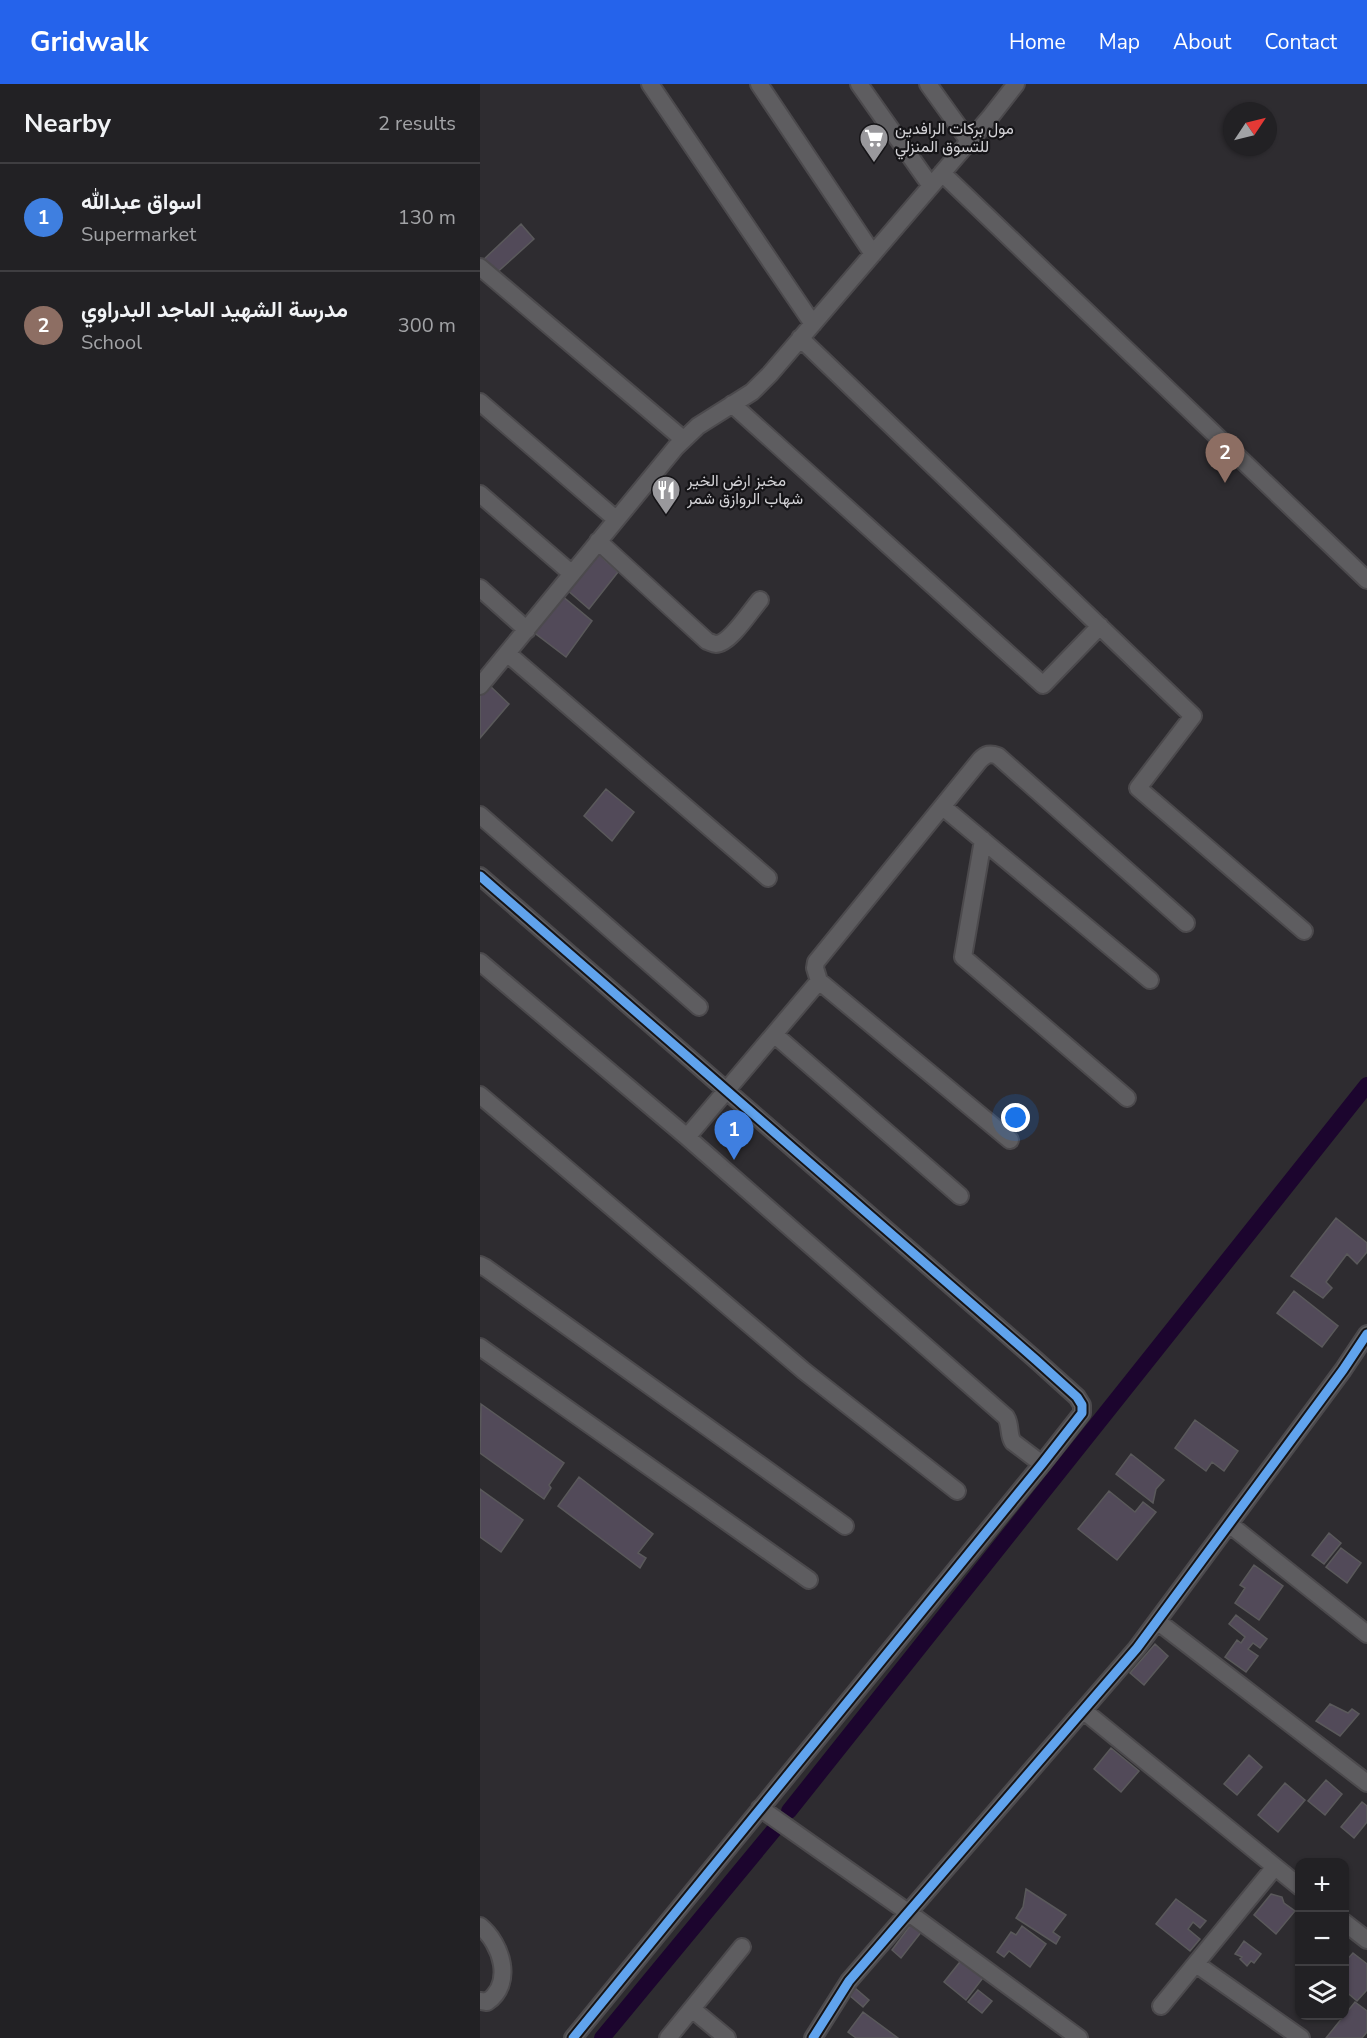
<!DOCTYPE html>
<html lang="en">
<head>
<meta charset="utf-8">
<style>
  :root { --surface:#222124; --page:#2e2e31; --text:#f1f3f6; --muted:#a2a3a6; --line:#3f3e41; --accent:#2563eb }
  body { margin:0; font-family:"Nunito Sans",Vazirmatn,sans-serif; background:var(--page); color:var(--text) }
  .controls { position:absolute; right:18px; bottom:18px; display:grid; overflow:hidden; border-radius:12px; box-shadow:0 2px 4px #0004 }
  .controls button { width:54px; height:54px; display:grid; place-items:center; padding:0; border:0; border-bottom:2px solid var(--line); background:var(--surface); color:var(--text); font:30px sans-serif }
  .compass { position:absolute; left:743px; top:18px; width:54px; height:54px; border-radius:50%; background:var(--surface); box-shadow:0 2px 4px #0004; rotate:55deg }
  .you { position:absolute; left:536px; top:1034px; width:21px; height:21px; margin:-15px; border:4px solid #fff; border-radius:50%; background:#1a73e8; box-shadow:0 0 0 9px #1a73e833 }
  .badge { display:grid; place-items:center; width:39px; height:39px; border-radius:50%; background:var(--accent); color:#fff; font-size:20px; font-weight:700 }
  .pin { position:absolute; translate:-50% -50px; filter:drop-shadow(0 2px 3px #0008) }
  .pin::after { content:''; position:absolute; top:32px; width:21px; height:18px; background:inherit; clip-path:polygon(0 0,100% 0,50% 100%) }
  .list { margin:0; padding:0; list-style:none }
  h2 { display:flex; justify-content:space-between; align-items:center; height:78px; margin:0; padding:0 24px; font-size:26px }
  h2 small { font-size:20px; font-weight:400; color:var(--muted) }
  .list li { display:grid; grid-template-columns:39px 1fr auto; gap:18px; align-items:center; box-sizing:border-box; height:108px; padding:0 24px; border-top:2px solid var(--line) }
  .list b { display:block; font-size:22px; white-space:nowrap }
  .list p { margin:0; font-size:20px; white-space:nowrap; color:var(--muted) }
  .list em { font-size:20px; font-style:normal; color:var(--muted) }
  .icon { flex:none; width:33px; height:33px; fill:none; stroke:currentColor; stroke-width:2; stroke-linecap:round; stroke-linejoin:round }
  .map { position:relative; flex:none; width:887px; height:1954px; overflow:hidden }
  header { display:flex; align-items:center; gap:36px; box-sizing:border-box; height:84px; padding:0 30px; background:var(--accent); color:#fff }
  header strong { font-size:28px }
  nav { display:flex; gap:33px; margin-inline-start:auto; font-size:21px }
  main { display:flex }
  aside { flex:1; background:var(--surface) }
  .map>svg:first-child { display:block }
</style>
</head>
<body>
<header>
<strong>Gridwalk</strong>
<nav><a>Home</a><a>Map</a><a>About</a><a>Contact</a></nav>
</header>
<main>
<aside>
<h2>Nearby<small>2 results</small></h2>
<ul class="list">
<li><span class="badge" style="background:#3f7fe0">1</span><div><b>اسواق عبدالله</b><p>Supermarket</p></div><em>130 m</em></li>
<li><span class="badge" style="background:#8d6e63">2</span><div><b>مدرسة الشهيد الماجد البدراوي</b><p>School</p></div><em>300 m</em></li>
</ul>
</aside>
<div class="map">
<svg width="887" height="1954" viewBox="0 0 887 1954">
  <rect width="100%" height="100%" fill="#2e2c30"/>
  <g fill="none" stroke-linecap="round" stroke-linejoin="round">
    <path stroke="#1c052e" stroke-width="16" d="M309,1727L887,1001
      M122,1954L294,1746"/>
  </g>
  <path fill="#524a59" stroke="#5a595b" stroke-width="1.5" d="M41,140L54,155L12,193L1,178Z
    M116,468L138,488L109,525L87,506Z
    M81,511L112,537L86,573L52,547Z
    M8,600L29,620L0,654V609Z
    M126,705L154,728L132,757L104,732Z
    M856,1134L887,1159V1168L877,1180L867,1170L846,1198L852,1204L843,1214L811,1192Z
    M814,1207L858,1242L842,1263L797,1229Z
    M1,1320L84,1379L69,1401L71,1404L64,1415L0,1369Z
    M715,1336L758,1367L744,1387L732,1378L726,1387L695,1364Z
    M651,1370L684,1396L676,1405L673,1419L636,1390Z
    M99,1393L173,1450L158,1469L166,1474L160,1484L78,1422Z
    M0,1405L43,1436L21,1468L0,1453Z
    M629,1407L655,1428L663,1418L676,1428L637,1476L598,1445Z
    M849,1449L861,1459L844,1480L832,1471Z
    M861,1464L881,1479L867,1499L846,1483Z
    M774,1481L803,1502L779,1536L755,1519L765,1504L760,1501Z
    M756,1531L787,1555L780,1564L773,1559L768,1565L778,1572L766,1588L745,1573L757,1556L761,1559L765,1553L749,1540Z
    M675,1560L688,1572L664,1601L650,1589Z
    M850,1620L868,1629L872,1625L879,1630L860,1652L836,1637Z
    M631,1664L659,1687L641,1708L614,1685Z
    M769,1671L782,1683L757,1711L744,1700Z
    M846,1696L862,1710L845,1731L828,1717Z
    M805,1699L825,1716L798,1748L778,1731Z
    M882,1718L887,1722V1738L874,1754L861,1743Z
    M546,1805L586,1831L573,1848L580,1853L576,1860L536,1834L543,1823Z
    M791,1810L802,1813L804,1819L815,1827L796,1850L774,1831Z
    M696,1815L726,1837L720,1844L713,1838L708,1845L720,1855L710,1867L676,1840Z
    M432,1839L442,1847L421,1874L412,1866Z
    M542,1842L566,1860L550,1883L529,1867L524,1873L517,1868L531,1848L536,1851Z
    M764,1857L781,1870L774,1879L771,1877L767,1882L760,1875L762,1873L755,1870Z
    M873,1869L887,1880V1906L877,1917L864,1906V1879Z
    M483,1874L506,1890L486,1916L464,1898Z
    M375,1904L389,1916L383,1923L369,1911Z
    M498,1906L512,1917L502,1929L488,1918Z
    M875,1918L887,1927V1948L882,1954H846Z
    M383,1928L418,1954H376L368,1948Z"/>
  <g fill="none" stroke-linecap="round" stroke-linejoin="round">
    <g stroke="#4c4a4d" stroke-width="20">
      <path id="minor" d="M170,0L333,240
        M279,0L393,170
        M379,0L451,102
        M448,0L489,57
        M462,89L887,496
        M0,183L203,355
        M320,254L713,632L658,704L824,847
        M0,318L131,431
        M252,320L563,601L620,542
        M0,410L91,489
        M118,457L227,557C230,558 233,560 236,560C250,560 271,526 280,516
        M0,504L47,546
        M28,570L288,794
        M0,602L196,363L218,342L272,308L290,290L511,32L536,0
        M463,723L670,896
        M0,731L219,923
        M503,756L483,873L647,1014
        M0,792L556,1276L597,1313L602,1321V1329L562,1380L93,1954
        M0,878L207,1053L526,1333C531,1341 528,1351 533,1358L562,1380
        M339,897L335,884L336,878L500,676C506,670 510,669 518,672L706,839
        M295,951L480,1112
        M0,1011L324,1287L477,1407
        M207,1053L339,897L530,1056
        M0,1181L6,1184L365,1442
        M0,1263L329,1496
        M749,1440L887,1550
        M677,1537L887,1699
        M604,1627L820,1803
        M280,1724L429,1829L599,1954
        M864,1838L887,1856
        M0,1842C22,1860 34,1900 7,1918L0,1917
        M716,1880L821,1954
        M681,1922L794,1784
        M212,1925L247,1954
        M188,1954L262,1863
        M333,1954L369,1897L657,1564L863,1286L887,1250"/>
    </g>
    <use href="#minor" stroke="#5e5d60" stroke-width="16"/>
    <g stroke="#151417" stroke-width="13">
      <path id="cycleway" d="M0,792L556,1276L597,1313L602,1321V1329L562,1380L93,1954
        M333,1954L369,1897L657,1564L863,1286L887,1250"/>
    </g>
    <use href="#cycleway" stroke="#60a3ed" stroke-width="9"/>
  </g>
  <defs>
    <g id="supermarket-pin" transform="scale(1.5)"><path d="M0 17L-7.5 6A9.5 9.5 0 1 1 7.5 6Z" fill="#99989c" stroke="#151417"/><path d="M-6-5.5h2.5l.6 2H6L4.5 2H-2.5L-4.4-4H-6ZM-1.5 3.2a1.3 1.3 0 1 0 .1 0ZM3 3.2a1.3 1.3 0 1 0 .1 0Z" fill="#fff"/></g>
    <g id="restaurant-pin" transform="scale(1.5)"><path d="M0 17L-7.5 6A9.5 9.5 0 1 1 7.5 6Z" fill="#99989c" stroke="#151417"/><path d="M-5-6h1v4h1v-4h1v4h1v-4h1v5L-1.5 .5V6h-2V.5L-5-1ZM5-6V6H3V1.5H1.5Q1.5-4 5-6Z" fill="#fff"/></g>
  </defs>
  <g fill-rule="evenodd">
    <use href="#supermarket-pin" x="394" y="54"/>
    <use href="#restaurant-pin" x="186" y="406"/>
  </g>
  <g text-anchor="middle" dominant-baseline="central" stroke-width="4.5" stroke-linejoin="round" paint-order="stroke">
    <g font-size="16" fill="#d3d2d6" stroke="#151417" text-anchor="start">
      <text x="415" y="45">مول بركات الرافدين<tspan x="415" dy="18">للتسوق المنزلي</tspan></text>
      <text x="207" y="397">مخبز ارض الخير<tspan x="207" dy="18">شهاب الروازق شمر</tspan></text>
    </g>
  </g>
</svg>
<div class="controls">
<button>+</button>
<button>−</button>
<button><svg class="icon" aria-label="layers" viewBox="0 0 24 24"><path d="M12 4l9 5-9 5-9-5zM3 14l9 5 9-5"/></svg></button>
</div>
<svg class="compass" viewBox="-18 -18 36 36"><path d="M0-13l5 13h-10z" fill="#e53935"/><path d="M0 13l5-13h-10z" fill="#a2a3a6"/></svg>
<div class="you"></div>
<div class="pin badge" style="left:254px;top:1076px;background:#3f7fe0">1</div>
<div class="pin badge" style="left:745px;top:399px;background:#8d6e63">2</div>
</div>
</main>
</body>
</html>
